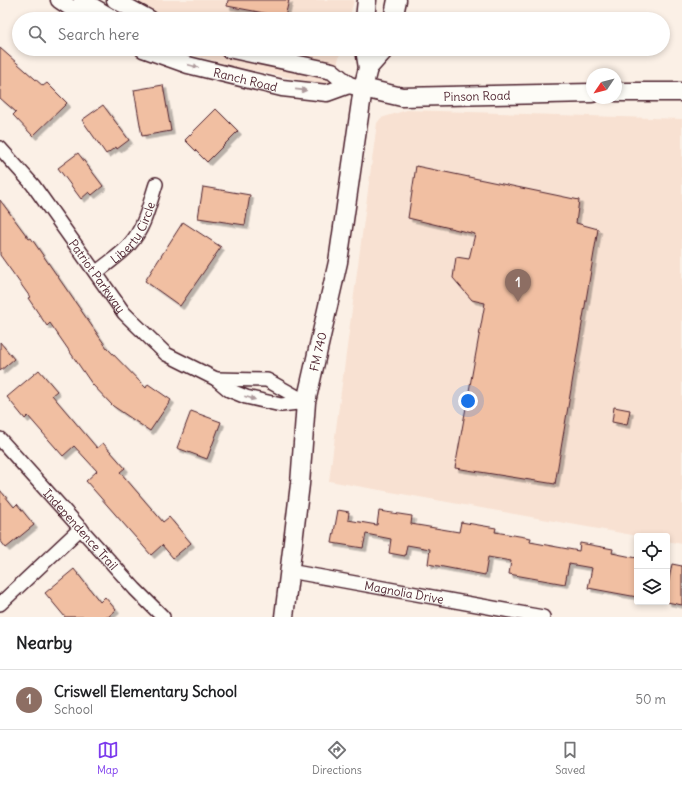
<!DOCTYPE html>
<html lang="en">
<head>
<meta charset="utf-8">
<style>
  :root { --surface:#fff; --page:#f6f6f6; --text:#202124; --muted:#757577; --line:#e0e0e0; --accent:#7c3aed }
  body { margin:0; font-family:Delius,sans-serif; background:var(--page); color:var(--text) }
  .controls { position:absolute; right:12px; bottom:12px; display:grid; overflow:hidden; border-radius:4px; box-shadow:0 2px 6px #0003 }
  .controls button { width:36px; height:36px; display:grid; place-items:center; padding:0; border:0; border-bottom:1px solid var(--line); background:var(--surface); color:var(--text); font:20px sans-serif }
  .compass { position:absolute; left:586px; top:68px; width:36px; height:36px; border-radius:50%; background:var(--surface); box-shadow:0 2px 6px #0003; rotate:235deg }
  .you { position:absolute; left:468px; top:401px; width:14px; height:14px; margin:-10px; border:3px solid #fff; border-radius:50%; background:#1a73e8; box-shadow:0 0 0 6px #1a73e833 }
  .badge { display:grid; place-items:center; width:26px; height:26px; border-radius:50%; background:var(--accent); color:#fff; font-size:13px; font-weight:700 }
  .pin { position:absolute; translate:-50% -33px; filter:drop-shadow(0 1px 2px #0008) }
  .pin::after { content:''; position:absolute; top:21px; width:14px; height:12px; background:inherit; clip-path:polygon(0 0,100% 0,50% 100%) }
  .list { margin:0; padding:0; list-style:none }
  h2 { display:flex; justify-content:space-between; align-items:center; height:52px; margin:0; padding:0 16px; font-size:17px }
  h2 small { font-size:13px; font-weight:400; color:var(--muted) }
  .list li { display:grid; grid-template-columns:26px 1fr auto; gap:12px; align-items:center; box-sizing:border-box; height:60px; padding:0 16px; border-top:1px solid var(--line) }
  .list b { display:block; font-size:15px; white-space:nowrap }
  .list p { margin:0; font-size:13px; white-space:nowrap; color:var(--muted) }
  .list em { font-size:13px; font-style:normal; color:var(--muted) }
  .icon { flex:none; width:22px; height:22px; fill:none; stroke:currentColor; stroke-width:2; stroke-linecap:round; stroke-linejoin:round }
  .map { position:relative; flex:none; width:682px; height:617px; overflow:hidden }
  .search { position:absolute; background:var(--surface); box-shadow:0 2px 6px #0003; left:12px; right:12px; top:12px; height:44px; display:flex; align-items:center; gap:10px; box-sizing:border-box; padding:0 14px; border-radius:22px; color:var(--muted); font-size:15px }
  .sheet { height:112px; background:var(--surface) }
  nav { display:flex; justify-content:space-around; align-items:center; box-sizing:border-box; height:56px; border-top:1px solid var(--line); background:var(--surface); font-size:11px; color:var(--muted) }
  nav a { display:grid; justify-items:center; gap:2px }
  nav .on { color:var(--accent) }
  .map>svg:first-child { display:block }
</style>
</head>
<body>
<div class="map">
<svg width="682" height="617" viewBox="0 0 682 617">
  <defs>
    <filter id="shadow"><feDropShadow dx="3.5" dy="3.5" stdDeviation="0" flood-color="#0004"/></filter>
  </defs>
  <rect width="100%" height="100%" fill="#fbf0e6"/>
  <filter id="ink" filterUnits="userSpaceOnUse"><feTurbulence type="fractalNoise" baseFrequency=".025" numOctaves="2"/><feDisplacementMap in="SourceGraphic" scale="8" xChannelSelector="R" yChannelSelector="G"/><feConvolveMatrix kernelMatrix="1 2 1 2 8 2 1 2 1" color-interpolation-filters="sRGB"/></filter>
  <g filter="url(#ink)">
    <path fill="#f8e1d2" d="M129,0H354L349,19H126Z
      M172,49H341L332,86L236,67Z
      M407,110L682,119V544L667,541V536H638L329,481L377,123L381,118Z"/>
    <path fill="#f1bfa2" stroke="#4a1f2b" filter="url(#shadow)" d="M228,0H289L285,17L227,6Z
      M0,48L43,86L47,83L67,103L33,136L13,115L16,112L0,98Z
      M163,85L171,131L142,136L134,90Z
      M103,105L129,140L117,149L116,147L106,154L82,120Z
      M216,109L238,131L207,162L185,140Z
      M78,153L103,186L92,195L89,192L81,199L58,168Z
      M416,166L579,200L576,223L598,229L555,484L455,468L485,303L472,300L453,278L456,257L469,259L475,234L408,218Z
      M203,187L250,195L245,225L198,218Z
      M0,200L29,239L31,238L107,348L146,388L148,384L171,400L150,431L113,406L92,384L50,323L47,326L28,298L30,297L0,255Z
      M183,222L221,247L180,306L145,281Z
      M0,342L14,359L0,371Z
      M39,370L57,391L52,395L97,448L103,443L125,468L120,472L163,522L169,517L191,543L173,558L162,545L151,555L86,481L97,471L74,446L63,456L28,416L25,419L7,397Z
      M614,407L630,410L627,425L612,422Z
      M191,411L221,422L207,459L177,448Z
      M0,490L14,507L17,504L34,525L6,548L0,540Z
      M338,510L349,512L348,520L377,525L379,511L412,516L411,524L459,532L461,522L496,528L495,532L531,538L530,542L579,551L580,543L613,549L612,553L637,558V597L588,588L592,568L569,564L565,584L509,574L511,561L488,557L485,575L428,564L430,549L407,545L405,556L389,553L391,539L366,534L363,548L332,543Z
      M672,564L682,566V605L667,602V590Z
      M74,569L100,602L105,597L116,610L108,617H65L45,593Z"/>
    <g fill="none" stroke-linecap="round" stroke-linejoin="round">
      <g stroke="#4a1f2b" stroke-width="16">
        <g id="minor">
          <path id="s1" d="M0,148L33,185L124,313L166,354L216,379L229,390L246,397L281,405L306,402"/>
          <path id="s2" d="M96,273C107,263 121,255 130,244C145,227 149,205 156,184"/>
          <path d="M216,379L267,380L306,402"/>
          <path id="s3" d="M0,439L135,589L163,617"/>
          <path id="s4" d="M289,571L543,617"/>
          <path d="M0,604L81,528"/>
        </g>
      </g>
      <g stroke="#4a1f2b" stroke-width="19">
        <g id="tertiary">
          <path d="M59,0L87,19"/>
          <path d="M82,0L114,19"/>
          <path d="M115,0L150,19"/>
          <path id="s5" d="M143,49L188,65L282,88L327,93L349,85"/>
          <path d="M228,49L332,71L349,85L357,87"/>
        </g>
      </g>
      <g stroke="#4a1f2b" stroke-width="21">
        <g id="secondary">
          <path d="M365,19L367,0"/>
          <path d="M393,19L397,0"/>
          <path d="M368,68L385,49"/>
          <path id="s6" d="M363,88L402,97L592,93"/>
          <path d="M616,92H682"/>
          <path id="s7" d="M284,617L300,484L306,402L338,262L363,88L368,68L365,49"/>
        </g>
      </g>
      <use href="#minor" stroke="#fdfcf7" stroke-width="13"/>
      <use href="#tertiary" stroke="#fdfcf7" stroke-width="16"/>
      <use href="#secondary" stroke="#fdfcf7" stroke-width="18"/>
    </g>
    <defs><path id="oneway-solid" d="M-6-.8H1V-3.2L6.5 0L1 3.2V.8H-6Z"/></defs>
    <g fill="#ac999b">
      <use href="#oneway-solid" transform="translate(193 66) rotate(15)"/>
      <use href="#oneway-solid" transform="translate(301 90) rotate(6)"/>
      <use href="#oneway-solid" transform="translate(250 398) rotate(17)"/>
    </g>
  </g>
  <g text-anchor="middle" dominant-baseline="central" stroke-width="4" stroke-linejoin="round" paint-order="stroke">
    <g font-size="12" fill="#4a1f2b" stroke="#fdfcf7">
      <text stroke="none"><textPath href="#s5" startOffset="107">Ranch Road</textPath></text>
      <text stroke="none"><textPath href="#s6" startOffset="115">Pinson Road</textPath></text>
      <text stroke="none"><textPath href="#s2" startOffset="56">Liberty Circle</textPath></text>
      <text stroke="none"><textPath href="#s1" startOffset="161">Patriot Parkway</textPath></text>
      <text stroke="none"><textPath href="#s7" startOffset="268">FM 740</textPath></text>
      <text stroke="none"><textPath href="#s3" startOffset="121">Independence Trail</textPath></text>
      <text stroke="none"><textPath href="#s4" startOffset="117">Magnolia Drive</textPath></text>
    </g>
  </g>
</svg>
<div class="controls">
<button><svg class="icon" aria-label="locate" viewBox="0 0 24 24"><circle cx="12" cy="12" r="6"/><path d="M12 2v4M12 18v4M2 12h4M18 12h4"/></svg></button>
<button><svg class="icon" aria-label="layers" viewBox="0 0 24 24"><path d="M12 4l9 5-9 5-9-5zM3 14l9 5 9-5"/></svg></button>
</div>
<svg class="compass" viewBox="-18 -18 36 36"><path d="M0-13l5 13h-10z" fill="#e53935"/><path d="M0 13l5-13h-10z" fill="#757577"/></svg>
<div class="you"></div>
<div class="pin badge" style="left:518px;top:302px;background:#8d6e63">1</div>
<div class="search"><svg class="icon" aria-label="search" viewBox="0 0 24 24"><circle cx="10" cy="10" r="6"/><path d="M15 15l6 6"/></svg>Search here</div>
</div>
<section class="sheet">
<h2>Nearby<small></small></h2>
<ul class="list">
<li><span class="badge" style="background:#8d6e63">1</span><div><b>Criswell Elementary School</b><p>School</p></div><em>50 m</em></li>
</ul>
</section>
<nav>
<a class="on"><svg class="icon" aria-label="map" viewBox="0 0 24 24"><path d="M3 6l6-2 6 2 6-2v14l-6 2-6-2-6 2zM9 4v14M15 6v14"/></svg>Map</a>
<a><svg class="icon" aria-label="directions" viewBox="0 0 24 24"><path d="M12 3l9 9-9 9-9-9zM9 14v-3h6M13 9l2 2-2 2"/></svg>Directions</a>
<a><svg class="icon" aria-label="saved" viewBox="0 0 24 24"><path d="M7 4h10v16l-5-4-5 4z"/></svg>Saved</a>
</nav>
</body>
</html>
